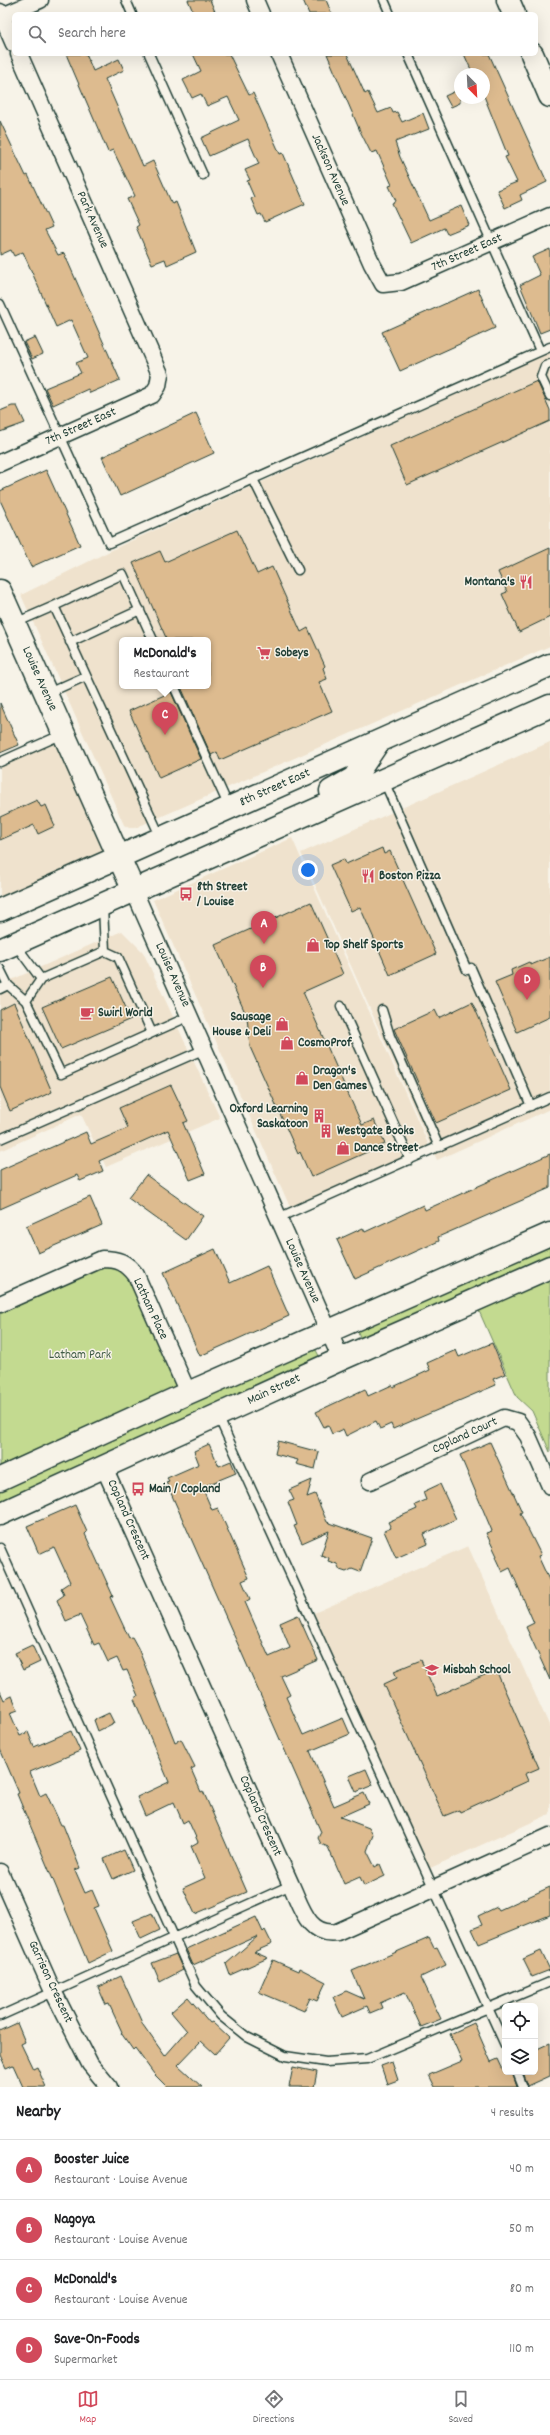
<!DOCTYPE html>
<html lang="en">
<head>
<meta charset="utf-8">
<style>
  :root { --surface:#fff; --page:#f6f6f6; --text:#202124; --muted:#757577; --line:#e0e0e0; --accent:#d1495b }
  body { margin:0; font-family:Dekko,sans-serif; background:var(--page); color:var(--text) }
  .controls { position:absolute; right:12px; bottom:12px; display:grid; overflow:hidden; border-radius:6px; box-shadow:0 4px 16px #0002 }
  .controls button { width:36px; height:36px; display:grid; place-items:center; padding:0; border:0; border-bottom:1px solid var(--line); background:var(--surface); color:var(--text); font:20px sans-serif }
  .compass { position:absolute; left:454px; top:68px; width:36px; height:36px; border-radius:50%; background:var(--surface); box-shadow:0 4px 16px #0002; rotate:156deg }
  .you { position:absolute; left:308px; top:870px; width:14px; height:14px; margin:-10px; border:3px solid #fff; border-radius:50%; background:#1a73e8; box-shadow:0 0 0 6px #1a73e833 }
  .badge { display:grid; place-items:center; width:26px; height:26px; border-radius:50%; background:var(--accent); color:#fff; font-size:13px; font-weight:700 }
  .pin { position:absolute; translate:-50% -33px; filter:drop-shadow(0 1px 2px #0008) }
  .pin::after { content:''; position:absolute; top:21px; width:14px; height:12px; background:inherit; clip-path:polygon(0 0,100% 0,50% 100%) }
  .popup { position:absolute; left:119px; top:637px; width:92px; height:52px; box-sizing:border-box; display:grid; place-content:center; border-radius:6px; background:var(--surface); filter:drop-shadow(0 1px 3px #0005); font-size:13px; white-space:nowrap; color:var(--muted) }
  .popup b { font-size:15px; color:var(--text) }
  .popup::after { content:''; position:absolute; left:50%; top:100%; margin-left:-8px; border:8px solid transparent; border-top-color:var(--surface) }
  .list { margin:0; padding:0; list-style:none }
  h2 { display:flex; justify-content:space-between; align-items:center; height:52px; margin:0; padding:0 16px; font-size:17px }
  h2 small { font-size:13px; font-weight:400; color:var(--muted) }
  .list li { display:grid; grid-template-columns:26px 1fr auto; gap:12px; align-items:center; box-sizing:border-box; height:60px; padding:0 16px; border-top:1px solid var(--line) }
  .list b { display:block; font-size:15px; white-space:nowrap }
  .list p { margin:0; font-size:13px; white-space:nowrap; color:var(--muted) }
  .list em { font-size:13px; font-style:normal; color:var(--muted) }
  .icon { flex:none; width:22px; height:22px; fill:none; stroke:currentColor; stroke-width:2; stroke-linecap:round; stroke-linejoin:round }
  .map { position:relative; flex:none; width:550px; height:2087px; overflow:hidden }
  .search { position:absolute; background:var(--surface); box-shadow:0 4px 16px #0002; left:12px; right:12px; top:12px; height:44px; display:flex; align-items:center; gap:10px; box-sizing:border-box; padding:0 14px; border-radius:6px; color:var(--muted); font-size:15px }
  .sheet { height:292px; background:var(--surface) }
  nav { display:flex; justify-content:space-around; align-items:center; box-sizing:border-box; height:56px; border-top:1px solid var(--line); background:var(--surface); font-size:11px; color:var(--muted) }
  nav a { display:grid; justify-items:center; gap:2px }
  nav .on { color:var(--accent) }
  .map>svg:first-child { display:block }
</style>
</head>
<body>
<div class="map">
<svg width="550" height="2087" viewBox="0 0 550 2087">
  <rect width="100%" height="100%" fill="#f7f3e8"/>
  <filter id="ink" filterUnits="userSpaceOnUse"><feTurbulence type="fractalNoise" baseFrequency=".025" numOctaves="2"/><feDisplacementMap in="SourceGraphic" scale="8" xChannelSelector="R" yChannelSelector="G"/><feConvolveMatrix kernelMatrix="1 2 1 2 8 2 1 2 1" color-interpolation-filters="sRGB"/></filter>
  <g filter="url(#ink)">
    <path fill="#efe2cd" fill-rule="evenodd" d="M550,352V646L135,828H129L124,825L21,595L124,544ZM122,640H208V686H122Z
      M63,734L119,857L0,910V762Z
      M550,742V1109L437,1160L301,853Z
      M292,838L429,1146L290,1207L153,900Z
      M122,931L143,952L220,1118L106,1167L81,1114L0,1151V985Z
      M468,1546L550,1727V1814L428,1869L314,1613Z"/>
    <path fill="#c3da90" stroke="#718c62" d="M550,1243V1258L361,1340L358,1332L360,1329Z
      M129,1265L188,1393L0,1479V1304L87,1266Z
      M550,1279V1452L532,1411L517,1397L479,1311Z
      M313,1349L316,1350L320,1358L0,1503V1489Z"/>
    <path fill="#ddbb8f" stroke="#1f3d34" d="M188,0H210L216,14H194Z
      M303,0H326L332,14H309Z
      M66,54H86L93,71L119,59L124,70L105,79L143,166L153,161L172,204L176,202L196,252L167,265L165,259L152,264L136,227L139,225L127,199L135,196L113,150L108,152Z
      M193,54H229L249,95L253,93L280,154L283,153L305,204L265,222L261,214L258,215L251,199L254,197L247,181L250,180L245,170L259,164L248,139L209,156L201,138L239,120L228,97L207,106L201,94L192,98L183,80L201,71Z
      M327,54H347L365,94L368,92L378,113L391,108L393,113L397,112L402,122L423,113L429,129L395,142L400,157L429,220L461,206L469,225L447,234L444,228L411,243L392,203L396,201L389,186L392,185L377,151L371,153L360,131Z
      M464,54H489L547,182L520,195L522,200L505,208L497,190L517,182L505,157L508,156L484,96V74H473Z
      M460,89V103L451,107L445,96Z
      M0,121L26,176L28,175L52,227L45,230L58,255L64,253L120,380L90,393L88,389L53,405L45,388L81,373L76,363L88,358L71,320L56,327L23,252L14,256L11,250L0,255Z
      M550,249V329L540,333L520,285L540,275L532,257Z
      M478,289L495,328L400,371L382,332Z
      M35,337L43,354L32,359L24,342Z
      M537,381L550,410V421L407,485L390,446Z
      M12,406H17L25,423L0,432V411Z
      M196,413L214,453L120,496L102,457Z
      M46,470L80,545L31,567L0,500V491Z
      M237,530L257,574L272,567L301,632L308,628L325,666L323,668L327,679L319,682L332,711L220,760L217,752L211,755L181,687L208,686V640H167L133,563L160,551L165,562Z
      M550,548V617L519,632L502,594L507,592L498,572Z
      M171,692L201,759L159,778L129,711Z
      M0,703L19,745L0,753Z
      M37,800L41,807L46,805L55,826L38,834L34,825L0,840V817Z
      M382,848L384,854L390,851L436,954L390,975L360,907L351,911L330,865L344,859L346,864Z
      M311,902L343,974L303,992L362,1125L374,1120L385,1144L311,1177L300,1152L298,1154L250,1047L247,1017L215,945Z
      M550,957V1017L517,1032L495,982L512,975L511,970L529,962L531,965Z
      M112,977L131,1019L61,1049L42,1007Z
      M472,1002L511,1090L436,1123L394,1029L435,1010L439,1018Z
      M14,1003L52,1092L10,1111L0,1087V1010Z
      M171,1085L188,1121L183,1123L205,1174L190,1180L168,1130L99,1161L103,1171L80,1181L77,1175L0,1209V1170L86,1132L91,1144L128,1128L119,1108Z
      M550,1154V1188L438,1237L439,1241L355,1279L337,1240L363,1228L365,1232L423,1205L425,1210Z
      M146,1175L203,1216L186,1240L128,1198Z
      M90,1197L102,1225L38,1253L26,1226Z
      M215,1249L230,1283L267,1266L289,1316L200,1356L163,1273Z
      M492,1343L505,1374L493,1379L496,1385L393,1429L391,1424L380,1429L376,1421L346,1436L343,1429L332,1434L328,1425L324,1427L316,1412L365,1389L368,1396L392,1385L393,1387L430,1370L427,1363L456,1350L459,1357Z
      M278,1441L319,1452L315,1469L296,1464L298,1460L275,1454Z
      M490,1442L522,1512L520,1513L541,1555L538,1556L550,1582V1680L526,1627L534,1623L510,1568L502,1572L495,1557L497,1556L486,1533L492,1531L460,1455Z
      M209,1444L219,1466L231,1461L236,1473L202,1487L212,1510L218,1508L249,1578L242,1581L250,1599L245,1602L269,1657L290,1648L280,1623L298,1615L318,1660L281,1676L290,1695L286,1697L303,1735L343,1718L350,1734L310,1751L334,1806L364,1793L369,1804L340,1817L369,1828L373,1835L367,1851L375,1867L380,1864L385,1876L364,1886L360,1877L344,1884L328,1847L321,1844L318,1838L321,1832L166,1482L169,1481L167,1478L199,1464L194,1451Z
      M312,1480L307,1497L315,1494L327,1522L372,1538L360,1572L352,1569L346,1572L340,1570L337,1564L328,1561L329,1558L321,1555L329,1531L302,1543L294,1526L297,1525L288,1502L294,1500L289,1490Z
      M440,1484L456,1519L424,1534L428,1544L396,1558L384,1531L391,1528L388,1522L417,1509L415,1505L426,1500L423,1492Z
      M75,1505L87,1532L85,1534L113,1596L110,1597L129,1638L132,1637L138,1648L175,1742L181,1739L195,1767L191,1769L201,1792L203,1791L247,1892L195,1914L183,1888L205,1878L191,1846L198,1842L188,1820L183,1823L174,1802L145,1816L137,1797L169,1782L134,1699L138,1696L127,1670L123,1671L117,1658L108,1662L99,1643L94,1645L80,1615L66,1621L57,1600L64,1595L61,1588L70,1582L54,1547L39,1554L27,1526Z
      M32,1645L40,1662L23,1670L15,1653Z
      M421,1660L437,1696L496,1670L539,1768L525,1774L528,1781L460,1812L459,1810L444,1816L384,1684L397,1678L394,1671Z
      M0,1691L4,1700L12,1696L18,1710L10,1713L20,1736L28,1732L34,1747L71,1731L80,1751L30,1772L40,1796L46,1793L61,1825H63L80,1868L75,1870L85,1893L92,1890L99,1906L94,1908L113,1951L88,1963L17,1794L19,1793L0,1749Z
      M109,1713L114,1723L98,1731L94,1720Z
      M366,1769L373,1785L356,1792L349,1776Z
      M124,1850L133,1870L113,1879L104,1859Z
      M550,1887V1915L479,1944L472,1929L482,1925L478,1916L497,1907L499,1910Z
      M152,1913L160,1930L141,1939L133,1921Z
      M256,1917L263,1932L265,1930L272,1944L254,1952L268,1958L230,1975L226,1964L258,1936L193,1965L186,1949Z
      M429,1938L434,1948L437,1947L446,1965L421,1977L441,2019L421,2027L405,1992L380,2003L382,2008L370,2013L367,2006L342,2017L333,1997L346,1991L364,1999L352,1971Z
      M541,1951L550,1970L532,1977L523,1959Z
      M176,1954L183,1970L160,1982L152,1963Z
      M273,1960L298,1971L299,1968L326,1982L317,2001L310,1998L304,2011L259,1992Z
      M121,1976L143,2025L165,2056L187,2031L171,2012L188,1997L210,2023L212,2022L229,2038L215,2054L201,2041L178,2065L202,2087H167L154,2074L135,2048L133,2050L121,2033L122,2032L109,2004L106,2005L98,1987Z
      M17,2023L25,2042L21,2044L33,2069L37,2067L46,2087H23L13,2065L6,2068L0,2055V2031Z
      M474,2023L491,2062L498,2059L504,2072H512L517,2087H435L429,2075L462,2061L450,2034Z
      M550,2043V2076L528,2086L523,2072H535V2050Z
      M392,2062L398,2080L387,2084L381,2066Z
      M293,2067L317,2072L314,2087H289Z"/>
    <g fill="none" stroke-linecap="round" stroke-linejoin="round">
      <g stroke="#1f3d34" stroke-width="11">
        <path id="lane" d="M126,0L132,14
          M384,0L390,14
          M149,54L203,175
          M408,54L540,351
          M0,304L109,543L550,347
          M550,364L545,366L541,377L550,396
          M253,479L298,570
          M54,606L123,574L153,640
          M15,623L54,606L161,838
          M70,642L140,610
          M174,686L229,807
          M46,694L86,676
          M0,762L63,734
          M384,781L467,970L471,968L531,1106
          M15,944L41,979L105,951L103,906
          M0,969L8,985
          M41,979L26,1001L61,1074L152,1033L118,957L105,951
          M0,989L8,985L26,1001
          M341,1006L410,1160
          M382,1010L390,1036L439,1147
          M152,1033L190,1016
          M0,1139L205,1049
          M278,1218L550,1097
          M218,1416L505,2045
          M0,1548L196,1986L221,2016L247,2037L285,2056L326,2062L367,2059L550,1982
          M0,2016L291,1885
          M517,2072L523,2087"/>
      </g>
      <g stroke="#1f3d34" stroke-width="19">
        <path id="street" d="M255,0L261,14
          M0,12L14,44
          M0,17L40,0
          M279,54L372,264L383,284L401,282L550,216
          M0,463L152,395L158,386L160,374L19,54
          M134,891L341,1359
          M0,1304L102,1259C118,1259 126,1262 136,1275L188,1393
          M104,1467L291,1885C301,1906 308,1937 337,1932L550,1836
          M370,1481L504,1418L518,1422L528,1436L550,1486
          M0,1872L51,1987L90,2064L109,2087"/>
      </g>
      <g stroke="#1f3d34" stroke-width="25">
        <path id="secondary" d="M508,0L514,14
          M532,54L550,96
          M0,591L134,891
          M331,791L354,778L377,744
          M0,910L550,665
          M0,950L550,706
          M0,1479L188,1393L550,1234
          M0,1514L341,1359L550,1267"/>
      </g>
      <use href="#lane" stroke="#f7f3e8" stroke-width="8"/>
      <use href="#street" stroke="#f7f3e8" stroke-width="16"/>
      <use href="#secondary" stroke="#f7f3e8" stroke-width="22"/>
    </g>
  </g>
  <defs>
    <g id="restaurant-bare" transform="scale(1.08)"><path d="M-5-6h1v4h1v-4h1v4h1v-4h1v5L-1.5 .5V6h-2V.5L-5-1ZM5-6V6H3V1.5H1.5Q1.5-4 5-6Z" fill="#d1495b" stroke="#f7f3e8" stroke-width="2.5" paint-order="stroke"/></g>
    <g id="supermarket-bare" transform="scale(1.08)"><path d="M-6-5.5h2.5l.6 2H6L4.5 2H-2.5L-4.4-4H-6ZM-1.5 3.2a1.3 1.3 0 1 0 .1 0ZM3 3.2a1.3 1.3 0 1 0 .1 0Z" fill="#d1495b" stroke="#f7f3e8" stroke-width="2.5" paint-order="stroke"/></g>
    <g id="bus-bare" transform="scale(1.08)"><path d="M-5-6H5V4H4V6H2V4H-2V6H-4V4H-5ZM-3.5-4V0h7V-4ZM-3.5 1.2v1.5H-2V1.2ZM2 1.2v1.5H3.5V1.2Z" fill="#d1495b" stroke="#f7f3e8" stroke-width="2.5" paint-order="stroke"/></g>
    <g id="shop-bare" transform="scale(1.08)"><path d="M-5-2.5h2.3a2.7 3.5 0 0 1 5.4 0H5L5.5 6h-11ZM-1.5-2.5h3a1.5 2.3 0 0 0-3 0Z" fill="#d1495b" stroke="#f7f3e8" stroke-width="2.5" paint-order="stroke"/></g>
    <g id="cafe-bare" transform="scale(1.08)"><path d="M-5.5-4.5H6V0H3Q3 3.5 0 3.5H-2.5Q-5.5 3.5-5.5 0ZM3-3.2v2h1.7v-2ZM-6 4.5H4V6H-6Z" fill="#d1495b" stroke="#f7f3e8" stroke-width="2.5" paint-order="stroke"/></g>
    <g id="building-bare" transform="scale(1.08)"><path d="M-4-6H4V6H1V3H-1V6H-4ZM-2.5-4.3h1.7v1.8h-1.7ZM.8-4.3h1.7v1.8H.8ZM-2.5-1h1.7V.8h-1.7ZM.8-1h1.7V.8H.8Z" fill="#d1495b" stroke="#f7f3e8" stroke-width="2.5" paint-order="stroke"/></g>
    <g id="school-bare" transform="scale(1.08)"><path d="M0-5L7-2L0 1L-7-2ZM-4 1L0 2.5L4 1V4Q0 6-4 4Z" fill="#d1495b" stroke="#f7f3e8" stroke-width="2.5" paint-order="stroke"/></g>
  </defs>
  <g fill-rule="evenodd">
    <use href="#restaurant-bare" x="526" y="582"/>
    <use href="#supermarket-bare" x="264" y="653"/>
    <use href="#restaurant-bare" x="368" y="876"/>
    <use href="#bus-bare" x="186" y="894"/>
    <use href="#shop-bare" x="313" y="945"/>
    <use href="#cafe-bare" x="87" y="1013"/>
    <use href="#shop-bare" x="282" y="1024"/>
    <use href="#shop-bare" x="287" y="1043"/>
    <use href="#shop-bare" x="302" y="1078"/>
    <use href="#building-bare" x="319" y="1116"/>
    <use href="#building-bare" x="326" y="1131"/>
    <use href="#shop-bare" x="343" y="1148"/>
    <use href="#bus-bare" x="138" y="1489"/>
    <use href="#school-bare" x="432" y="1670"/>
  </g>
  <g text-anchor="middle" dominant-baseline="central" stroke-width="3" stroke-linejoin="round" paint-order="stroke">
    <g font-size="13" fill="#1f3d34" stroke="#f7f3e8">
      <text transform="translate(330 170) rotate(66)">Jackson Avenue</text>
      <text transform="translate(92 220) rotate(66)">Park Avenue</text>
      <text transform="translate(467 253) rotate(-24)">7th Street East</text>
      <text transform="translate(81 427) rotate(-24)">7th Street East</text>
      <text transform="translate(39 679) rotate(66)">Louise Avenue</text>
      <text transform="translate(275 788) rotate(-24)">8th Street East</text>
      <text transform="translate(172 975) rotate(66)">Louise Avenue</text>
      <text transform="translate(302 1271) rotate(66)">Louise Avenue</text>
      <text transform="translate(150 1309) rotate(65)">Latham Place</text>
      <text transform="translate(274 1390) rotate(-25)">Main Street</text>
      <text transform="translate(465 1436) rotate(-25)">Copland Court</text>
      <text transform="translate(128 1520) rotate(66)">Copland Crescent</text>
      <text transform="translate(260 1816) rotate(66)">Copland Crescent</text>
      <text transform="translate(50 1982) rotate(65)">Garrison Crescent</text>
    </g>
    <g font-size="13" font-weight="bold" fill="#1f3d34" stroke="#f7f3e8" text-anchor="start">
      <text x="515" y="582" text-anchor="end">Montana's</text>
      <text x="275" y="653">Sobeys</text>
      <text x="379" y="876">Boston Pizza</text>
      <text x="197" y="887">8th Street<tspan x="197" dy="15">/ Louise</tspan></text>
      <text x="324" y="945">Top Shelf Sports</text>
      <text x="98" y="1013">Swirl World</text>
      <text x="271" y="1017" text-anchor="end">Sausage<tspan x="271" dy="15">House &amp; Deli</tspan></text>
      <text x="298" y="1043">CosmoProf</text>
      <text x="313" y="1071">Dragon's<tspan x="313" dy="15">Den Games</tspan></text>
      <text x="308" y="1109" text-anchor="end">Oxford Learning<tspan x="308" dy="15">Saskatoon</tspan></text>
      <text x="337" y="1131">Westgate Books</text>
      <text x="354" y="1148">Dance Street</text>
      <text x="149" y="1489">Main / Copland</text>
      <text x="443" y="1670">Misbah School</text>
    </g>
    <g font-size="13" fill="#405c46" stroke="#f7f3e8">
      <text x="80" y="1355">Latham Park</text>
    </g>
  </g>
</svg>
<div class="controls">
<button><svg class="icon" aria-label="locate" viewBox="0 0 24 24"><circle cx="12" cy="12" r="6"/><path d="M12 2v4M12 18v4M2 12h4M18 12h4"/></svg></button>
<button><svg class="icon" aria-label="layers" viewBox="0 0 24 24"><path d="M12 4l9 5-9 5-9-5zM3 14l9 5 9-5"/></svg></button>
</div>
<svg class="compass" viewBox="-18 -18 36 36"><path d="M0-13l5 13h-10z" fill="#e53935"/><path d="M0 13l5-13h-10z" fill="#757577"/></svg>
<div class="you"></div>
<div class="pin badge" style="left:264px;top:944px">A</div>
<div class="pin badge" style="left:263px;top:988px">B</div>
<div class="pin badge" style="left:165px;top:735px">C</div>
<div class="popup"><b>McDonald's</b>Restaurant</div>
<div class="pin badge" style="left:527px;top:1000px">D</div>
<div class="search"><svg class="icon" aria-label="search" viewBox="0 0 24 24"><circle cx="10" cy="10" r="6"/><path d="M15 15l6 6"/></svg>Search here</div>
</div>
<section class="sheet">
<h2>Nearby<small>4 results</small></h2>
<ul class="list">
<li><span class="badge">A</span><div><b>Booster Juice</b><p>Restaurant · Louise Avenue</p></div><em>40 m</em></li>
<li><span class="badge">B</span><div><b>Nagoya</b><p>Restaurant · Louise Avenue</p></div><em>50 m</em></li>
<li><span class="badge">C</span><div><b>McDonald's</b><p>Restaurant · Louise Avenue</p></div><em>80 m</em></li>
<li><span class="badge">D</span><div><b>Save-On-Foods</b><p>Supermarket</p></div><em>110 m</em></li>
</ul>
</section>
<nav>
<a class="on"><svg class="icon" aria-label="map" viewBox="0 0 24 24"><path d="M3 6l6-2 6 2 6-2v14l-6 2-6-2-6 2zM9 4v14M15 6v14"/></svg>Map</a>
<a><svg class="icon" aria-label="directions" viewBox="0 0 24 24"><path d="M12 3l9 9-9 9-9-9zM9 14v-3h6M13 9l2 2-2 2"/></svg>Directions</a>
<a><svg class="icon" aria-label="saved" viewBox="0 0 24 24"><path d="M7 4h10v16l-5-4-5 4z"/></svg>Saved</a>
</nav>
</body>
</html>
